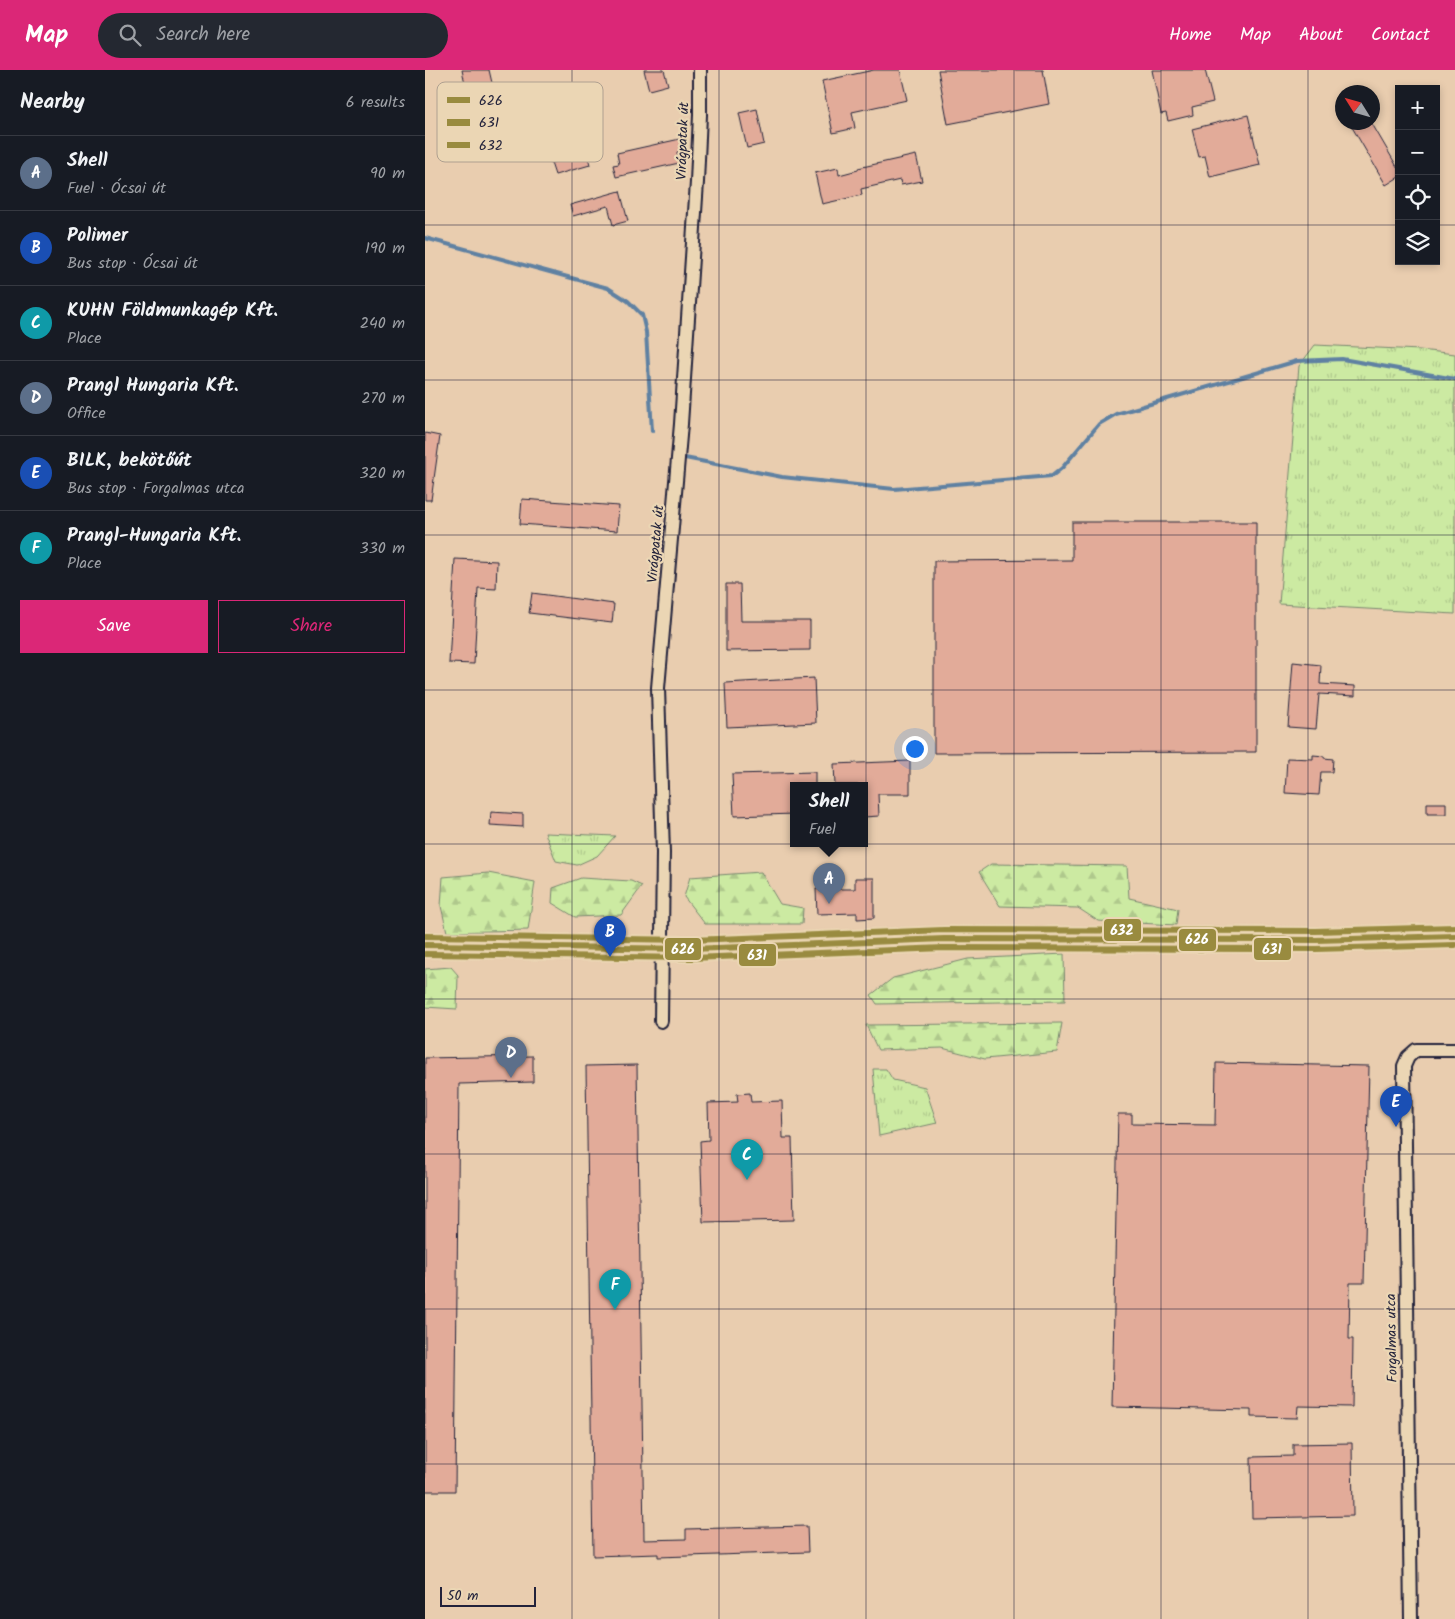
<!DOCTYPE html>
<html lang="en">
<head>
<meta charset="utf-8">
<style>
  :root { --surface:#171b24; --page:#242831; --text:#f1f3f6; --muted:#9ea1a6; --line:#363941; --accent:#db2777 }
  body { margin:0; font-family:Kalam,sans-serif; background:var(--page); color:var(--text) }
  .controls { position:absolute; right:15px; top:15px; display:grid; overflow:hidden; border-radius:0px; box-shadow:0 2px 8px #0003 }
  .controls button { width:45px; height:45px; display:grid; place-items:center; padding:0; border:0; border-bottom:1px solid var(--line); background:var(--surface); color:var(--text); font:25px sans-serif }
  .compass { position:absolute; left:910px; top:15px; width:45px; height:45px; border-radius:50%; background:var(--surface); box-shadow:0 2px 8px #0003; rotate:307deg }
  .scale { position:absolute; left:15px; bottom:12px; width:96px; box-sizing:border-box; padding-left:5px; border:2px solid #22223b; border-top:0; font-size:14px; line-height:18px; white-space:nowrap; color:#22223b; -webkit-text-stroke:4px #ebd6b4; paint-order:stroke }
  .you { position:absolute; left:489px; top:678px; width:18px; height:18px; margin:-12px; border:4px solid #fff; border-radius:50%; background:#1a73e8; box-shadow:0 0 0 8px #1a73e833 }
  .badge { display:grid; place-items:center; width:32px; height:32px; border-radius:50%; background:var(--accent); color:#fff; font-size:16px; font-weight:700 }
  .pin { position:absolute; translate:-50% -41px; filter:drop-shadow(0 1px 2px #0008) }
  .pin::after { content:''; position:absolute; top:26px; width:18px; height:15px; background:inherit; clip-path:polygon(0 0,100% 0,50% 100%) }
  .popup { position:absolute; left:365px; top:712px; width:78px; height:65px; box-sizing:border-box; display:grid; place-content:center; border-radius:0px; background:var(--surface); filter:drop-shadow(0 1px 4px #0005); font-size:16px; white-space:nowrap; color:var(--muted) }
  .popup b { font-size:19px; color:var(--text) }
  .popup::after { content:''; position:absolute; left:50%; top:100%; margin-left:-10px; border:10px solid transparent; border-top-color:var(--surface) }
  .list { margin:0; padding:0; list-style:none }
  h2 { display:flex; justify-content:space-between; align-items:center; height:65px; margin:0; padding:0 20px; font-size:21px }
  h2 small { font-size:16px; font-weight:400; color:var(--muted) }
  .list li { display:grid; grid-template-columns:32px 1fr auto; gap:15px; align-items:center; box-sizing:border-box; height:75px; padding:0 20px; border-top:1px solid var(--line) }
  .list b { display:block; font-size:19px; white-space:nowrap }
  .list p { margin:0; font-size:16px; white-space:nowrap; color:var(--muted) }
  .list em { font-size:16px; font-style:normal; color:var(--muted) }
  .actions { display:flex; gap:10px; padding:15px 20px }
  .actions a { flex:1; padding:11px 0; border:1px solid var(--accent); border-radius:0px; text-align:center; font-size:18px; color:var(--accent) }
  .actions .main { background:var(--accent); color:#fff }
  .icon { flex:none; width:28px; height:28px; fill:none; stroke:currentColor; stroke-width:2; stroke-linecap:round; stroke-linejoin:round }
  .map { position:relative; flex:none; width:1030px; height:1549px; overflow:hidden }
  header { display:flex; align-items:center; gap:30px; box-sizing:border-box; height:70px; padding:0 25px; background:var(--accent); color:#fff }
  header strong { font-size:24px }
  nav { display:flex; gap:28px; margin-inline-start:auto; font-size:18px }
  .search { width:350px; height:45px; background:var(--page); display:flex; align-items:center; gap:12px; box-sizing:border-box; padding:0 18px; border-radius:28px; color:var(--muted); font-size:19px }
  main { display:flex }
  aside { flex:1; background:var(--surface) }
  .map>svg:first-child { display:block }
</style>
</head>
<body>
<header>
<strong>Map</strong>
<div class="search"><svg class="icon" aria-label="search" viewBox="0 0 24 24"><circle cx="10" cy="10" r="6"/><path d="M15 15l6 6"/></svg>Search here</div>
<nav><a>Home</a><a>Map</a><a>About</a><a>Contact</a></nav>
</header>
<main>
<aside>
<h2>Nearby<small>6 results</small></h2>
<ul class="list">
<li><span class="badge" style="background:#5c6f8a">A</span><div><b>Shell</b><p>Fuel · Ócsai út</p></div><em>90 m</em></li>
<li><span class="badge" style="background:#1a4fb4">B</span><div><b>Polimer</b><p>Bus stop · Ócsai út</p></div><em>190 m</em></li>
<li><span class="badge" style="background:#0f9aa8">C</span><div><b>KUHN Földmunkagép Kft.</b><p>Place</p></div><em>240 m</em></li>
<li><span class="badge" style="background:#5c6f8a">D</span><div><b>Prangl Hungaria Kft.</b><p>Office</p></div><em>270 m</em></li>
<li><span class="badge" style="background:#1a4fb4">E</span><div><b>BILK, bekötőút</b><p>Bus stop · Forgalmas utca</p></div><em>320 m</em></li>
<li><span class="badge" style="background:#0f9aa8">F</span><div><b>Prangl-Hungaria Kft.</b><p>Place</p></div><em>330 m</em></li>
</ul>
<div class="actions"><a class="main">Save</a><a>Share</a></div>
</aside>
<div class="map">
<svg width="1030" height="1549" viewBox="0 0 1030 1549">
  <defs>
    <pattern id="grass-tufts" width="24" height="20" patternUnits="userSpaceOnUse" patternTransform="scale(1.25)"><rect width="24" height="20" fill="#cceaa2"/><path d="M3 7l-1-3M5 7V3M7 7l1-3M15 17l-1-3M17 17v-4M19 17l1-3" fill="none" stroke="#afc88c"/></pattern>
    <pattern id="forest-firs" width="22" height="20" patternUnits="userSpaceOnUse" patternTransform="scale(1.25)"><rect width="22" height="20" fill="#cceaa2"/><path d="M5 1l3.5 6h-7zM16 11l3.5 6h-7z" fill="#afc88c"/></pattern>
  </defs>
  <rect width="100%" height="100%" fill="#e9cdaf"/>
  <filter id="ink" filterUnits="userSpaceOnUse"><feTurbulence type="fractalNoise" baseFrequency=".02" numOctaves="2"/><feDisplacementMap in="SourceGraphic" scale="10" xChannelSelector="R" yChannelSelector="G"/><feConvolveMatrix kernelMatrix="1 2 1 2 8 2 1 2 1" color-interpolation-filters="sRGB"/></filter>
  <g filter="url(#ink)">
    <path fill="url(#grass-tufts)" stroke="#77866e" d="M890,275L995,280L1030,284V544L854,534L874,296Z
      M120,763L190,766L172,786L152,795L131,791Z
      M448,999H461L468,1010L500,1017L512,1053L454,1066Z"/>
    <path fill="url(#forest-firs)" stroke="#77866e" d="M566,794L702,796L704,828L753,839L751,855L673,851L653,838L575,836L554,802Z
      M336,802L355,834L378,838L377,854H280L259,827L265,807Z
      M63,803L110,812L103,860L22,862L16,836L18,807Z
      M156,808L206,811L217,816L196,845L150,847L127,833L128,818Z
      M639,884L640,931L452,934L446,925L468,908L543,889Z
      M26,897L33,905L32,939L0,937V899Z
      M637,953L632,982L560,989L517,978L453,980L441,955Z"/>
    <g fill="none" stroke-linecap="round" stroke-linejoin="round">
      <path stroke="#5f81a2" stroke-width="4" d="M0,168L183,218L203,231L217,245L221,262L227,361
        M260,388L357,407L469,419L627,406L637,398L674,354L691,344L872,291L917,289L1030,309"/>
    </g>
    <path fill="#e2ab99" stroke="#22223b" d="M37,0H64L78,60L52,66Z
      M219,0H239L243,15L224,20Z
      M449,0H475L482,30L427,42L430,58L408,63L397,11Z
      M513,0H618L624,34L523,54Z
      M727,0H780L788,32L767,37L768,45L743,51L741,43L736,44Z
      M332,39L339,74L322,78L314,43Z
      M823,45L835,95L785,107L780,86L774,87L767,59Z
      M924,52H946L974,100V107L961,115Z
      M255,69L258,81L252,82L254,93L191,107L188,95L194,94L192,83Z
      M162,82L165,95L130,105L126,93Z
      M491,85L497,111L476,115L475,110L436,119L437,125L397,134L390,103L413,98L414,105L433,100V98Z
      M195,121L203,151L188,155L183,136L148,146L145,135Z
      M0,363L15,366L6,430H0Z
      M97,429L194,436L192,461L95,454Z
      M647,452H831V682L509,683V491L647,490Z
      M30,489L72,491L71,519L53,518L49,594L24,593Z
      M301,514H315L316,551H385V580L301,581Z
      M107,523L189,534L187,553L104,543Z
      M868,592L896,595L895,614L930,616V626L894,624L891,659L863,657Z
      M389,608L391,653L302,657L300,613Z
      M888,685L899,686V688L908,689L907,702H896L894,725L860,723L862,688L888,689Z
      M485,691V724H453L454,746L439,747V715H410L409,694Z
      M390,702V715H369V744L309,746L307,704Z
      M1002,733H1021V744H1002Z
      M66,742L98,744V757L65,755Z
      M430,808H449V848L432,849V843L392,844L391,819H430Z
      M108,986V1012L34,1014L30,1421H0V988Z
      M791,993L944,996L939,1213H925L924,1269H928L927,1337L873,1336L872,1348L826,1347V1340L687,1337L693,1044H707V1054L790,1055Z
      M212,995L219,1470L261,1469V1459L382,1456L383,1482L233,1487V1484L168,1486L161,996Z
      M325,1023L326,1032L357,1031L358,1068H367L369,1150L278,1152L275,1071L284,1070L283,1033L313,1032L312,1024Z
      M927,1373L928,1446L827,1448L826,1387L868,1386V1374Z"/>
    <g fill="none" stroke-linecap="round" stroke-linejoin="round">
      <g stroke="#22223b" stroke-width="16">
        <path id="street" d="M236,951L238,783L233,618L256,354L272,112L275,45V0
          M986,1549L979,996L983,987L991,980H1030"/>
      </g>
      <g stroke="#22223b" stroke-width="22">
        <path id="primary" d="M0,875L266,879L519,869L891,870L1030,866"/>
      </g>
      <use href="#street" stroke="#ebd6b4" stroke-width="12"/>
      <use href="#primary" stroke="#f9ddab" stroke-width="19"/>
      <g stroke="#ebd6b4" stroke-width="10">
        <path id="bus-1" d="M0,875L266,879L519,869L891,870L1030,866"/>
      </g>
      <g stroke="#ebd6b4" stroke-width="10">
        <path id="bus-2" d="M0,884L266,888L519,878L891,879L1030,875"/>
      </g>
      <g stroke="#ebd6b4" stroke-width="10">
        <path id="bus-3" d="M0,866L266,870L519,860L891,861L1030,857"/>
      </g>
      <use href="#bus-1" stroke="#998b3f" stroke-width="6"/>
      <use href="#bus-2" stroke="#998b3f" stroke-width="6"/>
      <use href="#bus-3" stroke="#998b3f" stroke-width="6"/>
    </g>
  </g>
  <path fill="none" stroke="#22223b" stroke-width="1" stroke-opacity="0.55" d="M147,0V1549M294,0V1549M441,0V1549M589,0V1549M736,0V1549M883,0V1549M0,155H974M1011,155H1030M0,310H1030M0,465H1030M0,620H1030M0,774H1030M0,929H1030M0,1084H1030M0,1239H1030M0,1394H1030"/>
  <g text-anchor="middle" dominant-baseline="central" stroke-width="4.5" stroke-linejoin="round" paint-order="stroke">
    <g font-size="14" fill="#22223b" stroke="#ebd6b4">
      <text transform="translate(258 71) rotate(-88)">Virágpatak út</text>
      <text transform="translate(231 474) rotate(-85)">Virágpatak út</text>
      <text transform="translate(967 1268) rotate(-91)">Forgalmas utca</text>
    </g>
  </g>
  <rect x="12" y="12" width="166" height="80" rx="8" fill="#ebd6b4" stroke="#afa090" stroke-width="1"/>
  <rect x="22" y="27" width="23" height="6" fill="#998b3f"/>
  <rect x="22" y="49" width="23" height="7" fill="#998b3f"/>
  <rect x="22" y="72" width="23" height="6" fill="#998b3f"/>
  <g font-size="14" fill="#22223b">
    <text x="54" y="35">626</text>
    <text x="54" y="57">631</text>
    <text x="54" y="80">632</text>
  </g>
  <g stroke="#ebd6b4" stroke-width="2">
    <rect x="678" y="848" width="39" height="24" rx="5" fill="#998b3f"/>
    <rect x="753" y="858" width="39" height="24" rx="5" fill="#998b3f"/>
    <rect x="239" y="867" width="38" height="24" rx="5" fill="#998b3f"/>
    <rect x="828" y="867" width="39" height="24" rx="5" fill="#998b3f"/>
    <rect x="313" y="873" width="39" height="24" rx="5" fill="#998b3f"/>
  </g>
  <g font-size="14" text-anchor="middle" font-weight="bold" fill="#fff">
    <text x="697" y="865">632</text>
    <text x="772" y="874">626</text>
    <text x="258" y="884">626</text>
    <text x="847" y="884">631</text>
    <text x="332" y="890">631</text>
  </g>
</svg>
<div class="controls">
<button>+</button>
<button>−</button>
<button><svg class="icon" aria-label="locate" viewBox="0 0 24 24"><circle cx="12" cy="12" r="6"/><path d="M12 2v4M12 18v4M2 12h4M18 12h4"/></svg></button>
<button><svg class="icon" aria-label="layers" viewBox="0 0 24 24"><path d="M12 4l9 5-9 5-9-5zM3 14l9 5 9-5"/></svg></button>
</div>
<svg class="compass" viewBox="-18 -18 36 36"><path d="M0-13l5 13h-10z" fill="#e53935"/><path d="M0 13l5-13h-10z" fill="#9ea1a6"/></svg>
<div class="scale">50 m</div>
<div class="you"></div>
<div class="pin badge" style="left:404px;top:834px;background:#5c6f8a">A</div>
<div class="popup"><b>Shell</b>Fuel</div>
<div class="pin badge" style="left:185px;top:887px;background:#1a4fb4">B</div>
<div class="pin badge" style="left:322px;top:1110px;background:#0f9aa8">C</div>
<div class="pin badge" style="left:86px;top:1008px;background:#5c6f8a">D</div>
<div class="pin badge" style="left:971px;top:1057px;background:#1a4fb4">E</div>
<div class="pin badge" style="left:190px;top:1240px;background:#0f9aa8">F</div>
</div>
</main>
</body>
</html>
